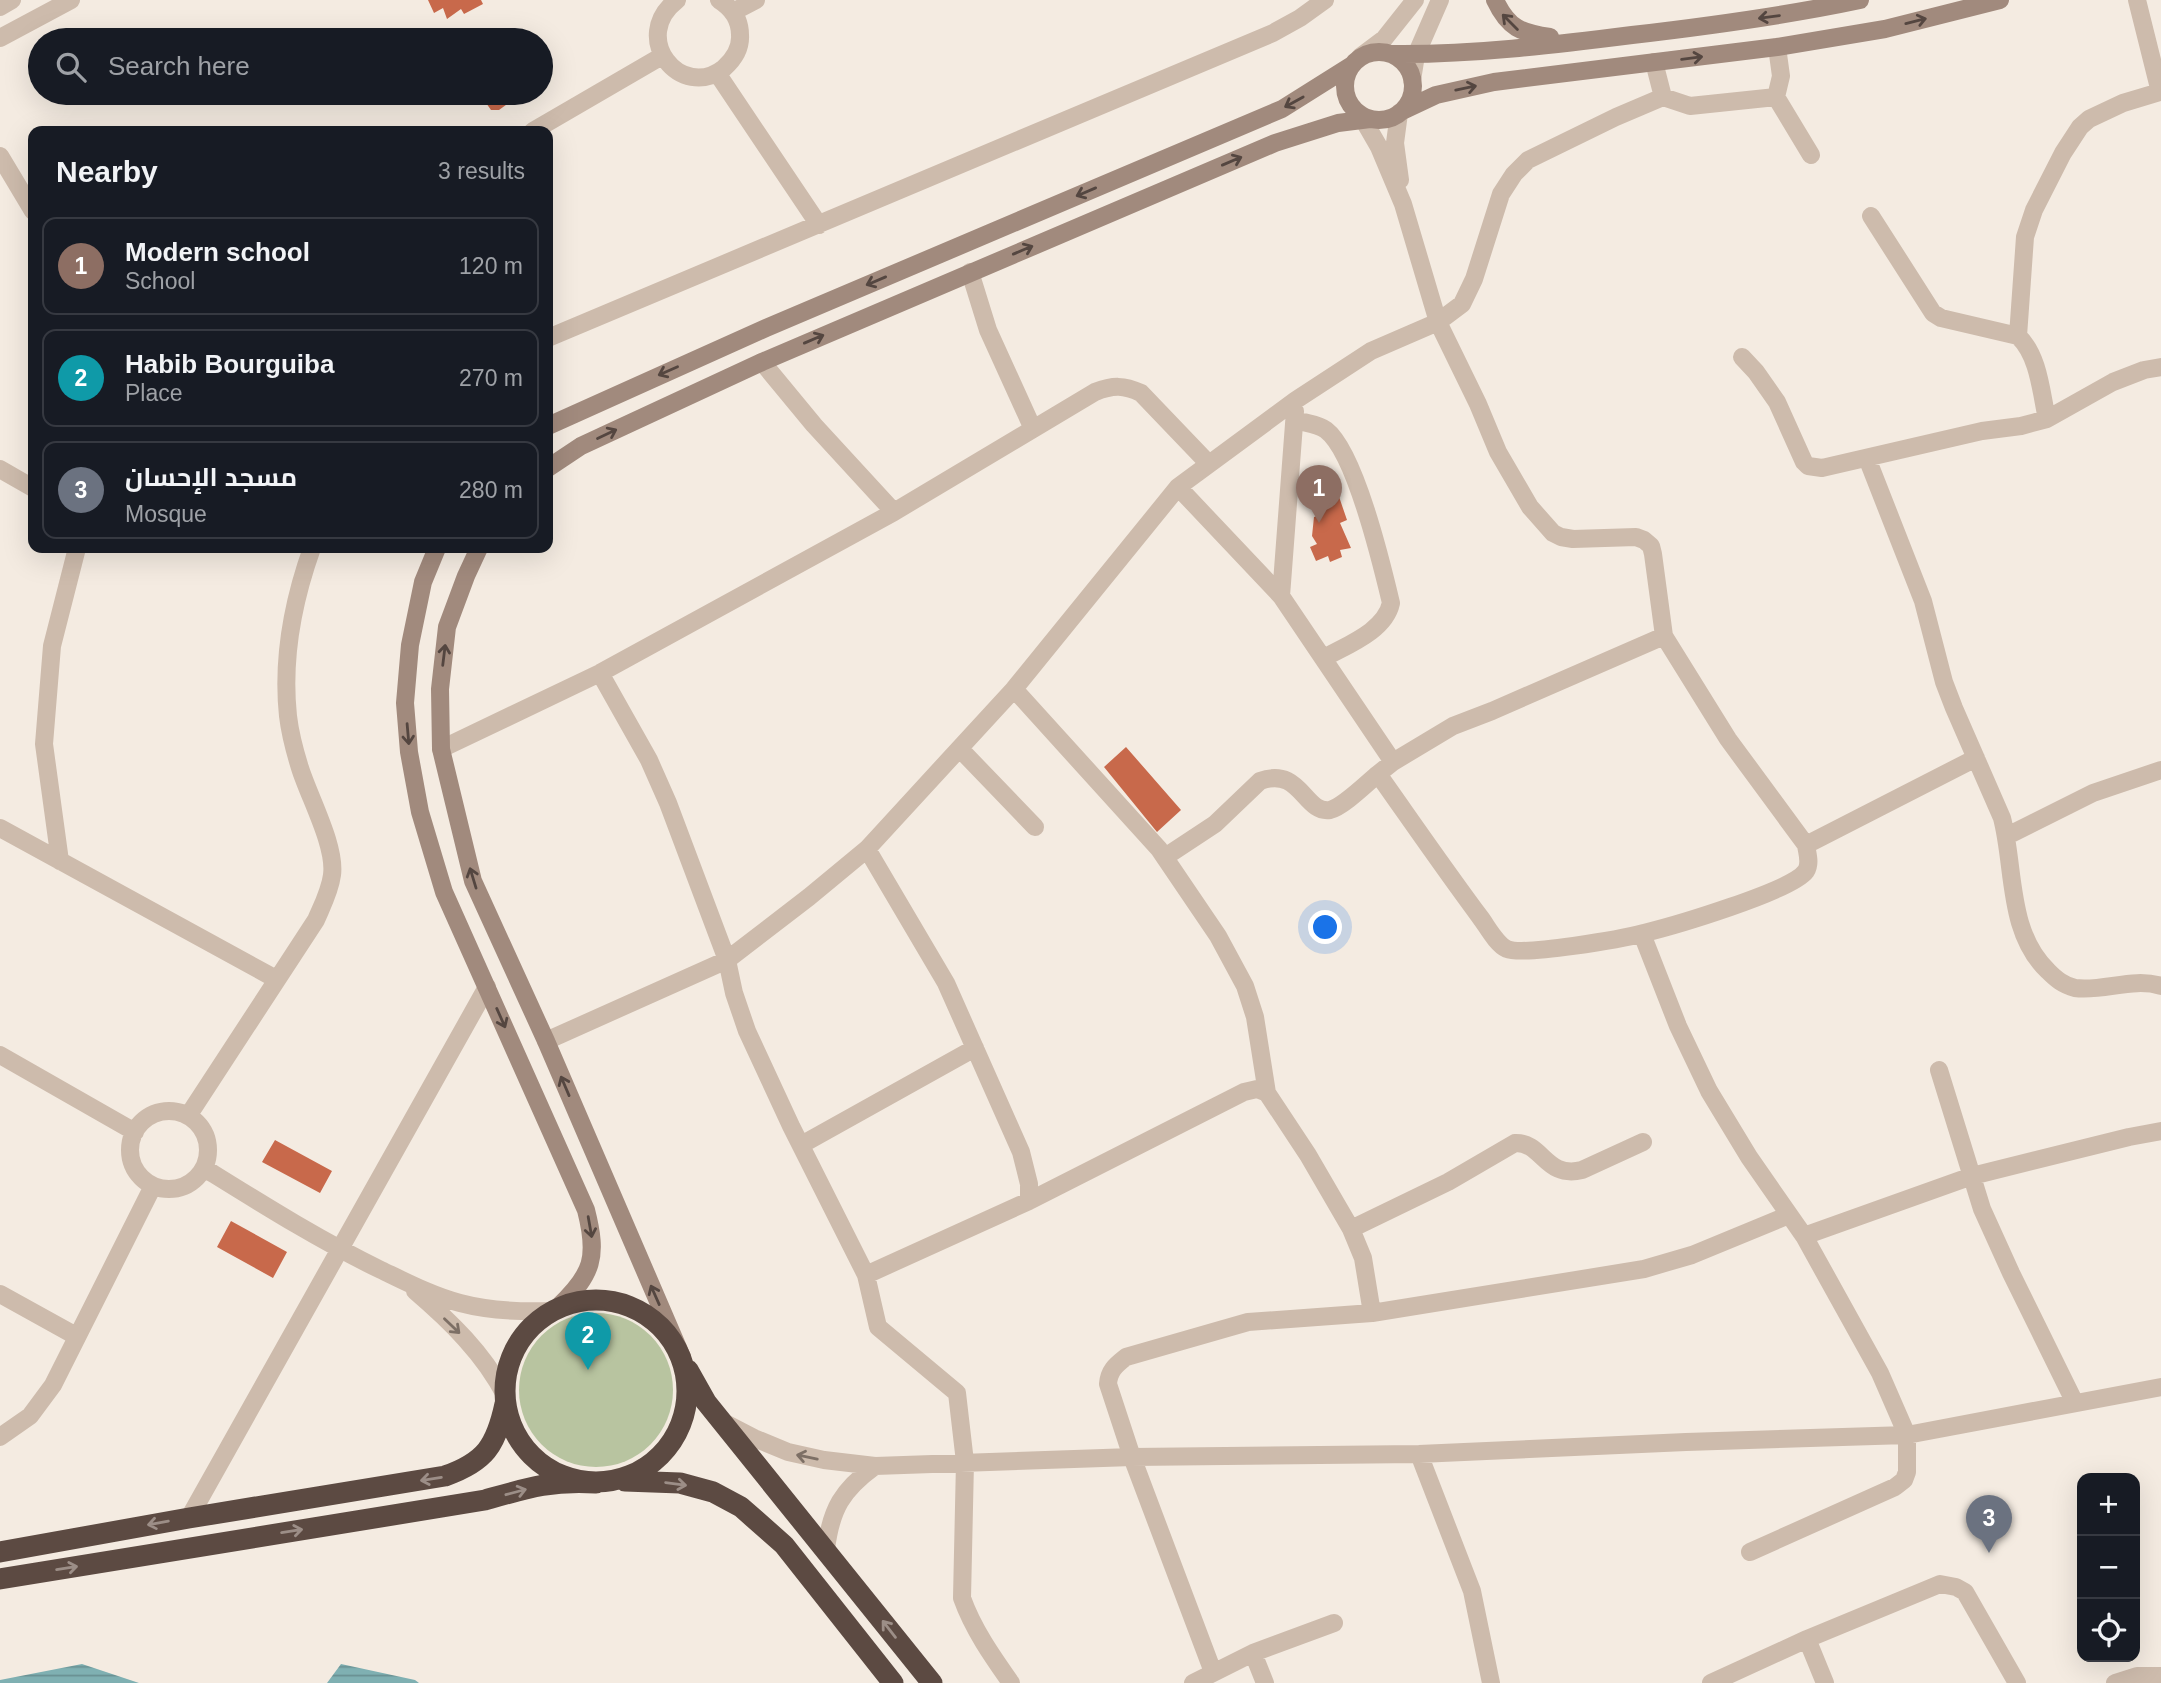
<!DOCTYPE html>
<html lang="en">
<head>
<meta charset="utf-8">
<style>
  :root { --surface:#171b24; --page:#242831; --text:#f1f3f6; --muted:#9ea1a6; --line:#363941; --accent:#92aeb2 }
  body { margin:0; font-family:Helvetica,Cairo,sans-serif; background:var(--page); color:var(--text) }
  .controls { position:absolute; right:21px; bottom:21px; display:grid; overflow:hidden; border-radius:14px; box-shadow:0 7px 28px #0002 }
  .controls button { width:63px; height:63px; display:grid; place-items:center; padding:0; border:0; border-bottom:2px solid var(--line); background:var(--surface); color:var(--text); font:35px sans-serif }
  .you { position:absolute; left:1326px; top:928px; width:24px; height:24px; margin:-18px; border:5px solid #fff; border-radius:50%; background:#1a73e8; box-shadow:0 0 0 10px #1a73e833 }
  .badge { display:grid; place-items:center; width:46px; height:46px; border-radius:50%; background:var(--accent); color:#fff; font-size:23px; font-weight:700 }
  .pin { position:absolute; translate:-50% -58px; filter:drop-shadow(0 2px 4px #0008) }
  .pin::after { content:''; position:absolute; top:37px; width:24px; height:21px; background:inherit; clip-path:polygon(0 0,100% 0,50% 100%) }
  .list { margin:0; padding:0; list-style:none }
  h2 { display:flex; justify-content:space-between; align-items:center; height:91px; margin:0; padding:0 28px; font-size:30px }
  h2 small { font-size:23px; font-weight:400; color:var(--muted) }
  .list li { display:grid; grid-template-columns:46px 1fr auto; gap:21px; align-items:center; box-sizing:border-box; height:98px; margin:0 14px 14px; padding:0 14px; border:2px solid var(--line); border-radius:14px }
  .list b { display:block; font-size:26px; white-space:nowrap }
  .list p { margin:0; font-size:23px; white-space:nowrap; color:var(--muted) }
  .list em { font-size:23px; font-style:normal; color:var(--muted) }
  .icon { flex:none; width:38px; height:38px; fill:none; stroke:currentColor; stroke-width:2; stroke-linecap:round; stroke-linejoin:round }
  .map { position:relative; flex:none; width:2161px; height:1683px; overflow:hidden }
  .search { position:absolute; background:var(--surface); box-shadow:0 7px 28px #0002; left:28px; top:28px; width:525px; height:77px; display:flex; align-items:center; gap:18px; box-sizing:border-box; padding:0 24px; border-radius:38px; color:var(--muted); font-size:26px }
  .panel { position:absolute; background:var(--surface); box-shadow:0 7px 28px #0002; left:28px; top:126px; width:525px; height:427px; border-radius:14px }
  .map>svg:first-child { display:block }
</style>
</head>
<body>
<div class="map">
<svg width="2161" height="1683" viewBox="0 0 2161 1683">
  <defs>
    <pattern id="water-rules" width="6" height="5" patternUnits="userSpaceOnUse" patternTransform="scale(1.75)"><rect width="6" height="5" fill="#7fb0b2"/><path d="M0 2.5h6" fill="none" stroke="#699091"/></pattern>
  </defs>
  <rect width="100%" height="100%" fill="#f4ebe1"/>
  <path fill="#b8c4a0" d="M519 1390a77 77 0 1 1 154 0a77 77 0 1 1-154 0Z"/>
  <path fill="url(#water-rules)" d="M82,1664L139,1683H0V1680Z
    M341,1664L415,1680L419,1683H327Z"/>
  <path fill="#c8694b" d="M428,0H481L483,4L464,14L461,9L447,19L443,8L434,13Z
    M479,93H528L520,101L514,99L499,110H491Z
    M1336,488L1347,520L1340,523L1351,548L1340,550L1342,557L1330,562L1328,556L1316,561L1310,547L1317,544L1312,536L1314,517L1323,514L1316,497Z
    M1126,747L1181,810L1157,832L1104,767Z
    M275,1140L332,1171L320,1193L262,1162Z
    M231,1221L287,1252L273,1278L217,1247Z"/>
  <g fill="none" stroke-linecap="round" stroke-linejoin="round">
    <path stroke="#cdbbac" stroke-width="18" d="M677,0C629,37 681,102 724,68C734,59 741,49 740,35C740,20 732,8 719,0
      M0,7L12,0
      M733,12L756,0
      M0,38L71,0
      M1360,57L1384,39L1415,0
      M717,73L819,225
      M1412,80L1416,55L1440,0
      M1663,97L1690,106L1776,97L1781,76L1777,47
      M1776,97L1811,155
      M1399,113L1395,143L1400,180
      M1360,114L1379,147L1403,204L1438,322L1478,404L1498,452L1530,507L1553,533L1561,537L1573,539L1636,537L1644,540L1651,546L1653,554L1664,636L1728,739L1806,845L1976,758
      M533,131L662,56
      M0,156L33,211
      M1871,216L1933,313L1941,318L2018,336C2039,356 2041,392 2047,419
      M970,272L988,330L1033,429
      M2018,336L2025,237L2034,210L2063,153L2080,127L2089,119L2123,103L2160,92L2137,0
      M548,338L1273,33L1300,18L1325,0
      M1742,357L1756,372L1777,402L1804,462L1808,466L1822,468L1982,431L2021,426L2047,419L2113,382L2144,370L2161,367
      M762,362L814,425L894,512
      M1295,420C1305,423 1318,424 1326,430C1355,452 1382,565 1391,603C1385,631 1347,645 1324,658
      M1867,458L1923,601L1944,682L1954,708L2002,818C2015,868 2007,932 2048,971C2056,979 2063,985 2075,988C2103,992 2133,977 2161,986
      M0,469L33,488
      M1178,487L1281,596L1393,762L1378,774C1412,822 1445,870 1480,917C1487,926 1496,944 1507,949C1524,956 1622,939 1644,933C1673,926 1792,891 1806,871C1811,863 1807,853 1806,845
      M1281,596L1295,411
      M600,673L649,760L668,803L727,960L734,993L747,1031L791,1126L866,1275L878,1327L957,1393L965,1462L962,1598C973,1629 992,1656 1011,1683
      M1014,689L1159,849L1218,936L1245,986L1255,1017L1267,1093
      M441,749L600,673L894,512L1095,392C1113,385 1124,385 1141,393L1209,464
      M960,749L1035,827
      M1393,762L1453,726L1492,711L1664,636
      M0,828L276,979
      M2007,836L2093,793L2161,770
      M867,849L946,983L1021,1152L1029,1184V1201
      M1165,857L1215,824L1260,781C1301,766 1304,814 1330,810C1343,807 1367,783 1378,774
      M60,861L44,744L52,646L77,548
      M1642,934L1678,1026L1709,1091L1749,1157L1804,1236L1880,1373L1907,1435V1472L1904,1480L1895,1487L1750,1552
      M546,1041L727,960L809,897L867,849L1014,689L1178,487L1296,400L1371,351L1438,322L1462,304L1474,279L1501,194L1514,174L1528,160L1616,117L1663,97L1654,62
      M0,1055L135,1132
      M1939,1070L1982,1209L2011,1273L2075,1403
      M130 1150a39 39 0 1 1 78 0a39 39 0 1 1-78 0Z
      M188,1116L316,920C322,906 330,891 332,875C336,846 309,797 300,768C295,752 290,733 288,716C282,659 293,601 312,548
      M801,1145L975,1048
      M204,1168C262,1204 319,1240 381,1270C406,1282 433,1296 460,1303C490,1311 521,1312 551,1311
      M1351,1229L1448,1182L1515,1143C1543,1142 1545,1179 1582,1170L1643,1142
      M1804,1236L1972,1176L2129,1137L2161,1131
      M866,1275L1029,1201L1244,1092L1257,1089L1267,1093L1308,1155L1351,1229L1363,1258L1372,1313
      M415,1291C450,1321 484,1354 505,1395
      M0,1294L76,1336
      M725,1423L754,1438L788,1452L824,1460L875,1466L1132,1457L1419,1454L1686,1442L1907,1435L2161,1387
      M0,1437L30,1416L53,1385L153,1186
      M1419,1454L1472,1591L1491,1683
      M189,1518L487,987
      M826,1549C831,1509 842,1490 875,1466
      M1807,1639L1825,1683
      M1253,1653L1265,1683
      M1213,1672L1132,1457L1108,1384C1109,1370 1116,1365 1126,1357L1248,1322L1372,1313L1644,1269L1692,1255L1789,1215
      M1193,1683L1253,1653L1334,1623
      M1711,1683L1807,1639L1940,1584L1956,1587L1965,1592L2017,1683
      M2115,1683L2137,1676H2161"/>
    <path stroke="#a18a7d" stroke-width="18" d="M1495,0C1508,28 1521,33 1550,37
      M1345 86a34 34 0 1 1 68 0a34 34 0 1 1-68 0Z
      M1392,54C1472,55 1553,45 1632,35C1709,26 1785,16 1860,0
      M1402,111L1436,95L1494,82L1777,47L1885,29L2000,0
      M548,426L766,328L1282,109L1352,65
      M548,468L581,446L762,362L1275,143L1338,123L1370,119
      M437,548L423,582L410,645L405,703L409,752L420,812L444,892L586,1210C598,1257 593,1274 558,1307
      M479,548L466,576L447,627L440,689L441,749L473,881L546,1041L682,1357"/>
    <path stroke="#5c4a42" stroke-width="21" d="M505 1391a91 91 0 1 1 182 0a91 91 0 1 1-182 0Z
      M688,1370L706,1402L932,1683
      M625,1481L680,1483L713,1492L741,1507L784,1545L893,1683
      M0,1552L189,1518L445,1476C485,1462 496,1446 505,1404
      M0,1579L485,1500C527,1488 552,1480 596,1483"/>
  </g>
  <defs><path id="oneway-shaft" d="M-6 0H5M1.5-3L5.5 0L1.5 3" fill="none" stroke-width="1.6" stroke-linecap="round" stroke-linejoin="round" transform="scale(1.75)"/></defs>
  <g stroke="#544640">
    <use href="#oneway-shaft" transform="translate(1769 17) rotate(172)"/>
    <use href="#oneway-shaft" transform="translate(1916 21) rotate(-14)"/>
    <use href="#oneway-shaft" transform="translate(1510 22) rotate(-135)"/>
    <use href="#oneway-shaft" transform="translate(1692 58) rotate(-7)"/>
    <use href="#oneway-shaft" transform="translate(1466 88) rotate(-12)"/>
    <use href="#oneway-shaft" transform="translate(1294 102) rotate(151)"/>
    <use href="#oneway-shaft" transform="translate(1232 161) rotate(-23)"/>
    <use href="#oneway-shaft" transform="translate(1086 192) rotate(157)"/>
    <use href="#oneway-shaft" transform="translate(1023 250) rotate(-23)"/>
    <use href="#oneway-shaft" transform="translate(876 281) rotate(157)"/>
    <use href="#oneway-shaft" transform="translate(814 339) rotate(-23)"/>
    <use href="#oneway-shaft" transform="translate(668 371) rotate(156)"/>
    <use href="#oneway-shaft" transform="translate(607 434) rotate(-25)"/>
    <use href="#oneway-shaft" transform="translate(444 655) rotate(-83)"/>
    <use href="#oneway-shaft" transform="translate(408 734) rotate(85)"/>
    <use href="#oneway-shaft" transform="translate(473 878) rotate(-107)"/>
    <use href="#oneway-shaft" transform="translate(501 1018) rotate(66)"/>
    <use href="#oneway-shaft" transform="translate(565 1086) rotate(-113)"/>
    <use href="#oneway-shaft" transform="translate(590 1227) rotate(80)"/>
    <use href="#oneway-shaft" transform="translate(655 1295) rotate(-114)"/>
  </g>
  <g stroke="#7d6f65">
    <use href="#oneway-shaft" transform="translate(452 1326) rotate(44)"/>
    <use href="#oneway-shaft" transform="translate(807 1457) rotate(-168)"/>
  </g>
  <g stroke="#9c8e87">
    <use href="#oneway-shaft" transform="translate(431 1479) rotate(171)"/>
    <use href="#oneway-shaft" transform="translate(676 1484) rotate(8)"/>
    <use href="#oneway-shaft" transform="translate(516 1492) rotate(-15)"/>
    <use href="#oneway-shaft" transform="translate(158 1523) rotate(170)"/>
    <use href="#oneway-shaft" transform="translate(292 1531) rotate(-9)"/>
    <use href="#oneway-shaft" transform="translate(67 1568) rotate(-9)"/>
    <use href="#oneway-shaft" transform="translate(889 1629) rotate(-128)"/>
  </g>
</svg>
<div class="controls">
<button>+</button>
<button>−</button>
<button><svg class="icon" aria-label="locate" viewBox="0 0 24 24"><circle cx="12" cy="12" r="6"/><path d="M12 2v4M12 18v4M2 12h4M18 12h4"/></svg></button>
</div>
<div class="you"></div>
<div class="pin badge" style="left:1319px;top:523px;background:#8d6e63">1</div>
<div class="pin badge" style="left:588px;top:1370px;background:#0f9aa8">2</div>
<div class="pin badge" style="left:1989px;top:1553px;background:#6b7280">3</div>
<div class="search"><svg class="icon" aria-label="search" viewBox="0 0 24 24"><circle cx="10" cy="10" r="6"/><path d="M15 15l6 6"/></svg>Search here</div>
<section class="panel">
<h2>Nearby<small>3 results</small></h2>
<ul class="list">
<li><span class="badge" style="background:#8d6e63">1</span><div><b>Modern school</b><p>School</p></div><em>120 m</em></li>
<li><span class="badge" style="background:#0f9aa8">2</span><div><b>Habib Bourguiba</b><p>Place</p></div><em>270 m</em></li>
<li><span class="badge" style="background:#6b7280">3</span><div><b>مسجد الإحسان</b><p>Mosque</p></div><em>280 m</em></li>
</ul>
</section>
</div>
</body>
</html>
